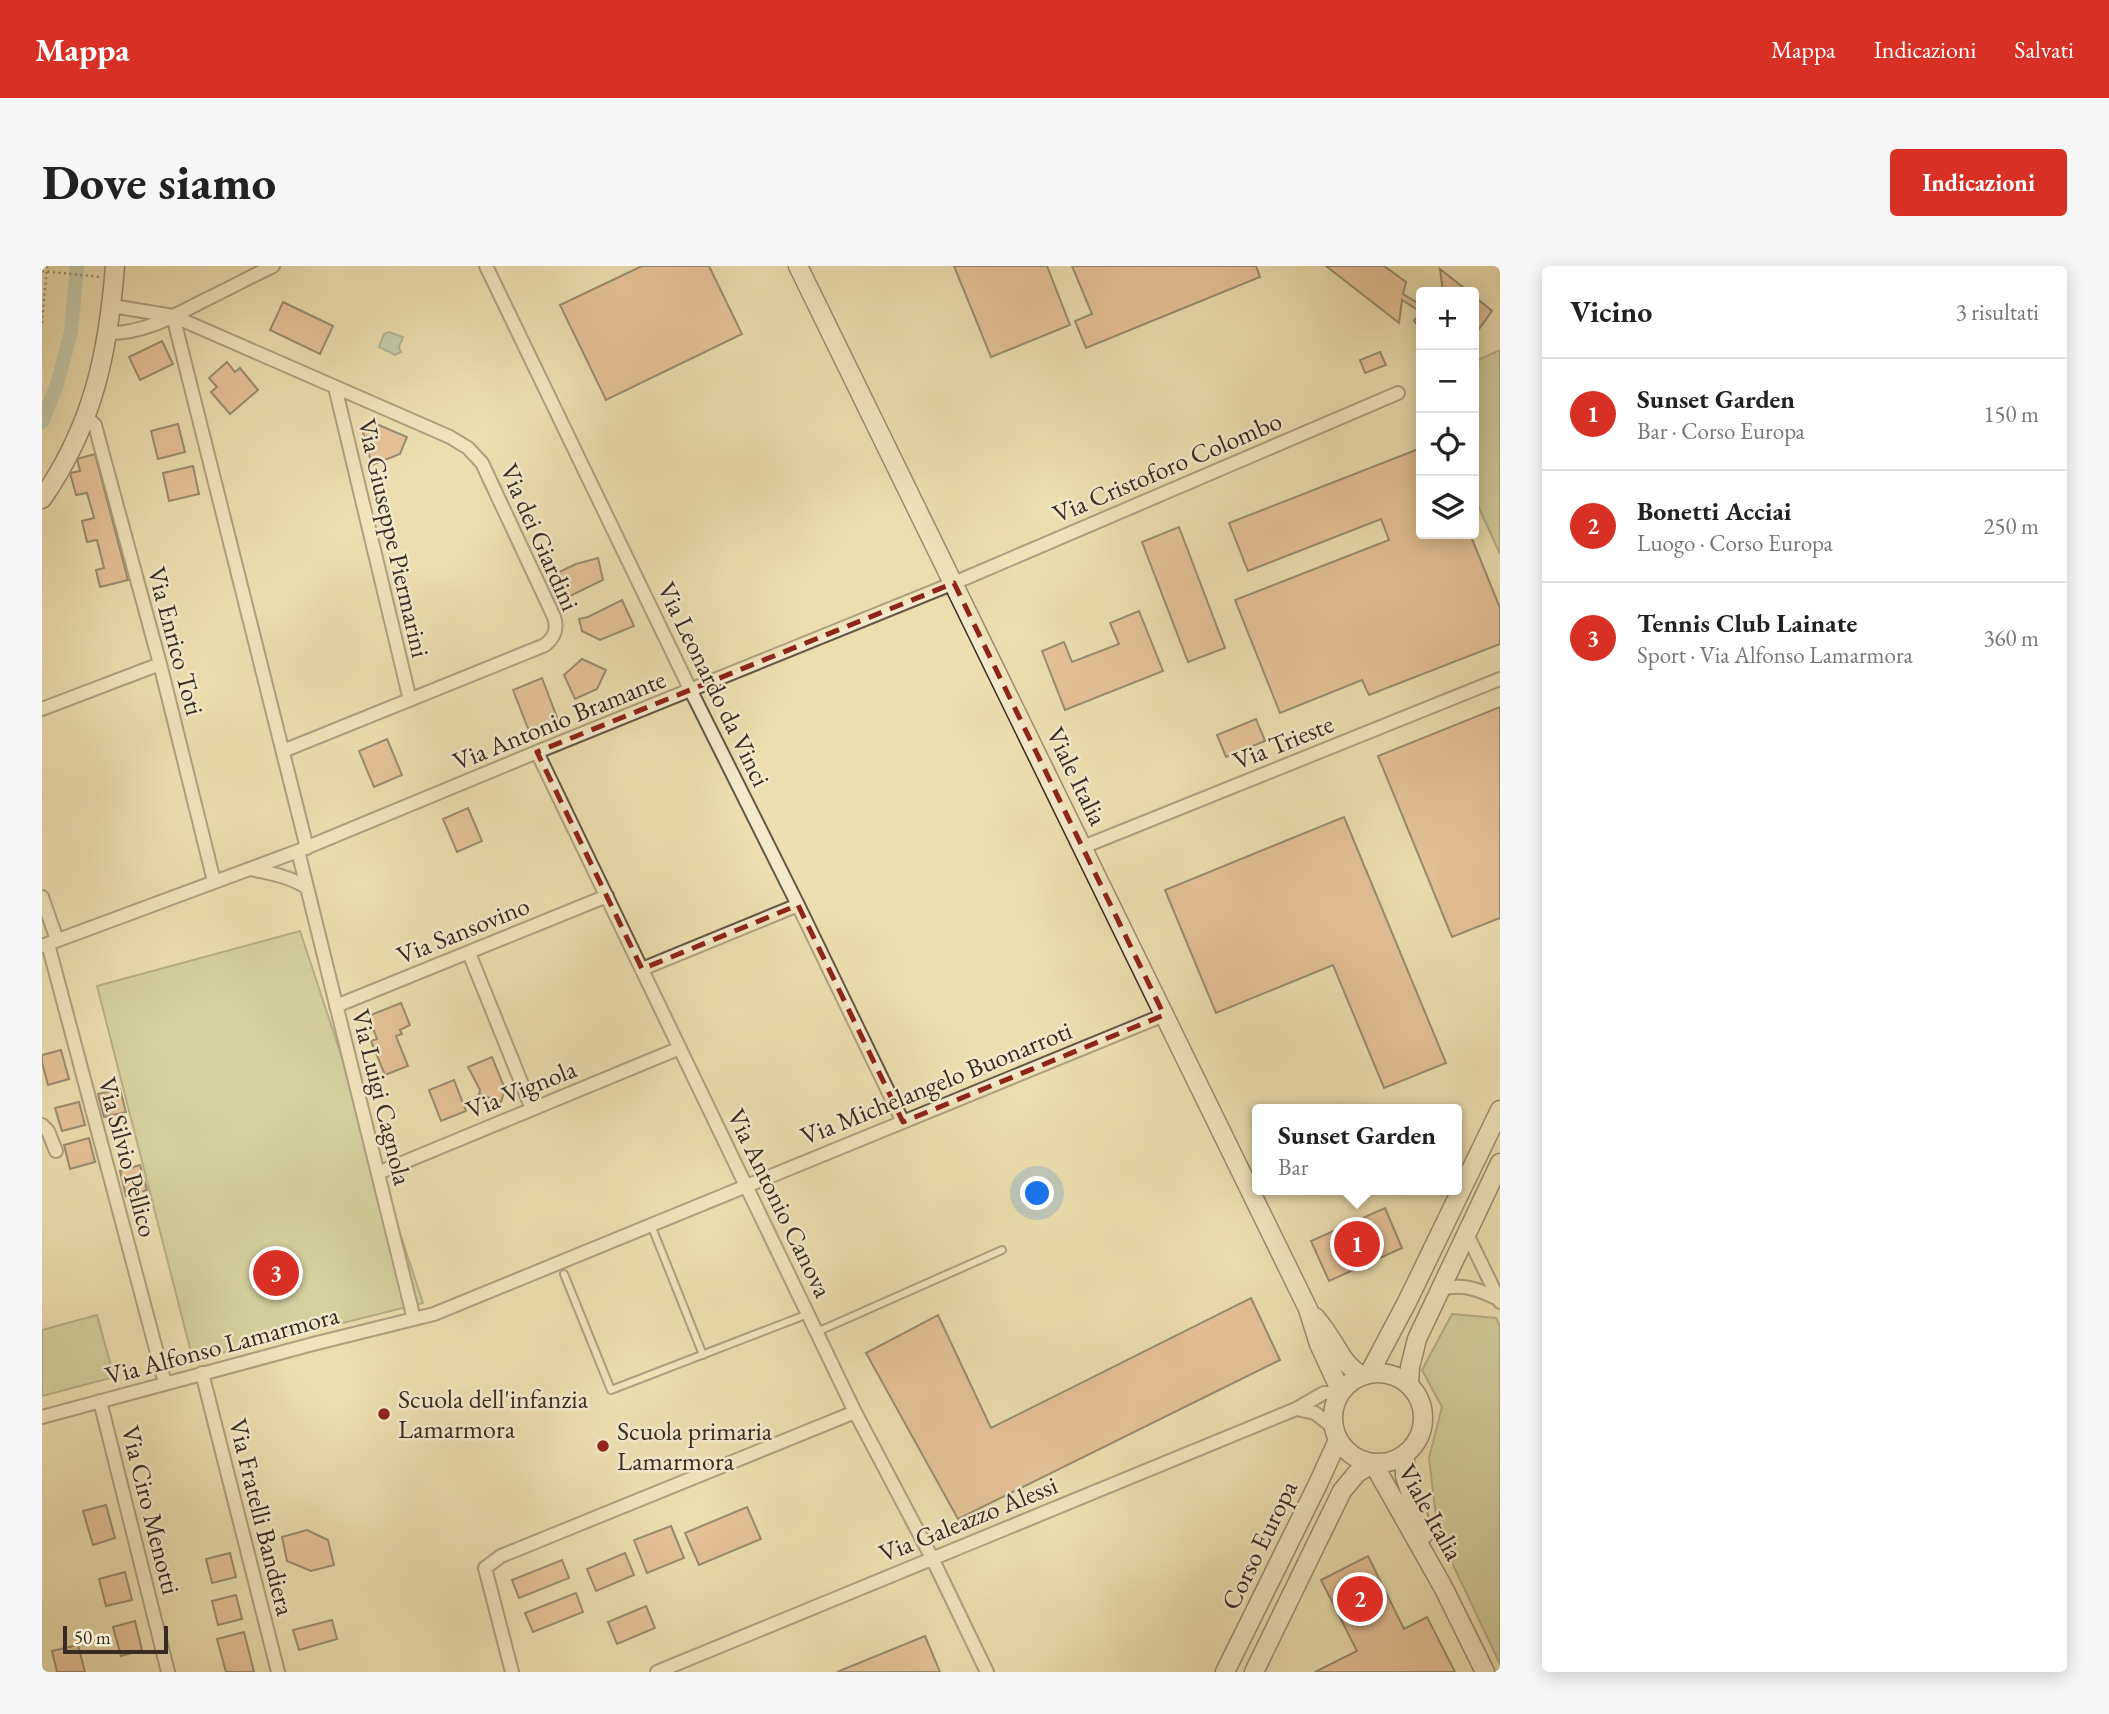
<!DOCTYPE html>
<html lang="it">
<head>
<meta charset="utf-8">
<style>
  :root { --surface:#fff; --page:#f6f6f6; --text:#222; --muted:#767676; --line:#e0e0e0; --accent:#d93025 }
  body { margin:0; font-family:"EB Garamond",serif; background:var(--page); color:var(--text) }
  .controls { position:absolute; right:21px; top:21px; display:grid; overflow:hidden; border-radius:7px; box-shadow:0 4px 18px #0003 }
  .controls button { width:63px; height:63px; display:grid; place-items:center; padding:0; border:0; border-bottom:2px solid var(--line); background:var(--surface); color:var(--text); font:35px sans-serif }
  .scale { position:absolute; left:21px; bottom:18px; width:105px; box-sizing:border-box; padding-left:7px; border:4px solid #372b24; border-top:0; font-size:19px; line-height:24px; white-space:nowrap; color:#372b24; -webkit-text-stroke:5px #f3eacb; paint-order:stroke }
  .you { position:absolute; left:996px; top:928px; width:24px; height:24px; margin:-18px; border:5px solid #fff; border-radius:50%; background:#1a73e8; box-shadow:0 0 0 10px #1a73e833 }
  .badge { display:grid; place-items:center; width:46px; height:46px; border-radius:50%; background:var(--accent); color:#fff; font-size:23px; font-weight:700 }
  .pin { position:absolute; translate:-50% -50%; border:4px solid #fff; box-shadow:0 2px 7px #0006 }
  .popup { position:absolute; left:1210px; top:838px; width:210px; height:91px; box-sizing:border-box; display:grid; place-content:center; border-radius:7px; background:var(--surface); filter:drop-shadow(0 2px 5px #0005); font-size:23px; white-space:nowrap; color:var(--muted) }
  .popup b { font-size:26px; color:var(--text) }
  .popup::after { content:''; position:absolute; left:50%; top:100%; margin-left:-14px; border:14px solid transparent; border-top-color:var(--surface) }
  .list { margin:0; padding:0; list-style:none }
  h2 { display:flex; justify-content:space-between; align-items:center; height:91px; margin:0; padding:0 28px; font-size:30px }
  h2 small { font-size:23px; font-weight:400; color:var(--muted) }
  .list li { display:grid; grid-template-columns:46px 1fr auto; gap:21px; align-items:center; box-sizing:border-box; height:112px; padding:0 28px; border-top:2px solid var(--line) }
  .list b { display:block; font-size:26px; white-space:nowrap }
  .list p { margin:0; font-size:23px; white-space:nowrap; color:var(--muted) }
  .list em { font-size:23px; font-style:normal; color:var(--muted) }
  .icon { flex:none; width:38px; height:38px; fill:none; stroke:currentColor; stroke-width:2; stroke-linecap:round; stroke-linejoin:round }
  .map { position:relative; flex:none; width:1458px; height:1406px; overflow:hidden; border-radius:7px }
  header { display:flex; align-items:center; gap:42px; box-sizing:border-box; height:98px; padding:0 35px; background:var(--accent); color:#fff }
  header strong { font-size:33px }
  nav { display:flex; gap:38px; margin-inline-start:auto; font-size:24px }
  .intro { display:flex; align-items:center; justify-content:space-between; box-sizing:border-box; height:168px; padding:0 42px }
  h1 { margin:0; font-size:49px }
  .button { padding:18px 32px; border-radius:7px; background:var(--accent); color:#fff; font-size:24px; font-weight:700 }
  main { display:flex; gap:42px; padding:0 42px }
  aside { flex:1; background:var(--surface); border-radius:7px; box-shadow:0 4px 18px #0003 }
  .map>svg:first-child { display:block }
</style>
</head>
<body>
<header>
<strong>Mappa</strong>
<nav><a>Mappa</a><a>Indicazioni</a><a>Salvati</a></nav>
</header>
<div class="intro"><h1>Dove siamo</h1><a class="button">Indicazioni</a></div>
<main>
<div class="map">
<svg width="1458" height="1406" viewBox="0 0 1458 1406">
  <rect width="100%" height="100%" fill="#ecdfaf"/>
  <filter id="stains"><feTurbulence type="fractalNoise" baseFrequency=".00286" numOctaves="4"/><feColorMatrix values="0 0 0 0 .2 0 0 0 0 .09 0 0 0 0 .02 0 0 0 .5 -.17"/></filter>
  <radialGradient id="worn" r=".72"><stop offset=".6" stop-color="#630" stop-opacity="0"/><stop offset="1" stop-color="#630" stop-opacity=".3"/></radialGradient>
  <path fill="#b7c28b" stroke="#777658" stroke-width="2" d="M1458,84V288L1432,231V96Z
    M258,665L381,1037L151,1094L55,720Z
    M1410,1048L1454,1052L1458,1060V1398L1396,1267L1387,1192L1400,1141L1380,1104Z
    M55,1049L72,1111L0,1130V1064Z"/>
  <path fill="#99bcae" stroke="#728277" stroke-width="2" d="M347,66L361,71L357,81L359,86L353,89L337,81L342,68Z"/>
  <g fill="none" stroke-linecap="round" stroke-linejoin="round">
    <path stroke="#99bcae" stroke-width="14" d="M0,156L15,119L29,66L35,0"/>
  </g>
  <path fill="#dda27c" stroke="#372b24" stroke-width="2" d="M600,0H667L700,68L564,134L518,39Z
    M912,0H1005L1028,59L949,91Z
    M1030,0H1214L1218,11L1044,82L1033,55L1050,48Z
    M1284,0H1342L1364,16L1361,28L1379,39V63L1372,55L1379,46L1360,34L1357,57Z
    M1398,3L1427,26H1401Z
    M1432,30L1450,45L1432,70Z
    M241,36L291,60L278,88L228,64Z
    M120,75L131,98L98,114L87,91Z
    M1338,86L1344,99L1323,107L1318,94Z
    M185,96L193,106L198,102L216,124L188,148L169,126L175,121L167,112Z
    M332,157L365,171L358,188L330,199L321,167Z
    M136,158L143,186L116,193L109,165Z
    M1379,182V268H1428L1458,342V378L1327,429L1320,414L1238,447L1193,334L1347,274L1339,253L1206,305L1187,257Z
    M53,188L86,314L58,321L54,304L62,302L55,274L45,276L40,255L52,252L45,227L34,229L28,207L38,205L35,193Z
    M151,200L157,228L127,235L121,207Z
    M1137,261L1183,382L1146,396L1100,276Z
    M556,292L561,314L526,331L515,307L534,298Z
    M580,334L592,360L558,374L540,365L537,353L546,351Z
    M1097,345L1121,405L1023,444L1000,385L1022,376L1030,396L1077,378L1068,357Z
    M540,393L564,404L555,423L533,433L522,409Z
    M500,412L516,454L487,465L471,424Z
    M1458,441V652L1410,671L1336,490Z
    M1214,453L1223,475L1184,491L1175,469Z
    M345,473L360,509L332,521L317,485Z
    M426,542L440,575L415,586L401,553Z
    M1302,551L1404,797L1342,822L1291,699L1174,747L1123,624Z
    M359,737L368,759L358,764L360,768L354,770L366,800L343,809L329,775L335,773L326,750Z
    M19,784L27,813L6,819L0,796V789Z
    M450,791L463,823L459,836L437,828L438,824L426,801Z
    M412,814L424,845L399,855L387,824Z
    M78,823L84,846L62,851L56,828Z
    M37,836L43,859L20,865L13,842Z
    M47,872L53,896L28,903L22,879Z
    M98,899L105,924L84,930L78,905Z
    M1343,942L1360,982L1287,1015L1269,975Z
    M1209,1032L1238,1094L916,1253L824,1087L896,1049L949,1162Z
    M64,1239L73,1272L51,1279L41,1245Z
    M705,1241L719,1273L657,1299L643,1267Z
    M629,1260L642,1292L605,1307L592,1274Z
    M265,1264L286,1274L292,1299L269,1305L245,1295L240,1271Z
    M188,1287L194,1311L170,1317L164,1293Z
    M583,1287L592,1309L554,1325L545,1303Z
    M1326,1290L1362,1363L1385,1351L1413,1406H1273L1315,1385L1279,1314Z
    M520,1294L527,1312L477,1332L470,1314Z
    M83,1306L90,1334L64,1340L57,1313Z
    M534,1327L541,1346L491,1366L483,1347Z
    M194,1329L200,1353L176,1359L170,1335Z
    M604,1340L613,1362L575,1378L566,1356Z
    M290,1354L295,1373L257,1384L251,1364Z
    M93,1355L100,1384L79,1390L71,1361Z
    M202,1366L212,1406H184L175,1373Z
    M883,1370L898,1406H795Z
    M36,1379L43,1406H15L10,1385Z"/>
  <g fill="none" stroke-linecap="round" stroke-linejoin="round">
    <g stroke="#645847" stroke-width="10">
      <path id="lane" d="M609,959L661,1089
        M522,1008L569,1124L766,1048
        M775,1066L960,984"/>
    </g>
    <g stroke="#645847" stroke-width="16">
      <path id="street" d="M444,0L649,425L756,639L861,856
        M70,40L131,50L408,171L426,182L440,197L512,351C516,363 513,371 503,379L241,485
        M131,50L265,582
        M66,67C101,68 132,50 163,34C186,23 208,11 231,0
        M293,121L368,434
        M44,150L53,159L58,178L118,398L172,615
        M0,443L118,398
        M495,486L813,1146L890,1292L945,1406
        M1041,581L1458,413
        M256,585L372,1053
        M208,603C228,607 246,610 264,621
        M0,631L15,674
        M6,678L123,1117
        M0,680L256,585L495,486L912,317L1356,127
        M427,687L490,843
        M600,703L756,639
        M294,740L565,630
        M0,859L6,865L14,885
        M336,907L638,782
        M1425,968L1458,1036
        M1400,1023C1421,1017 1438,1024 1456,1033
        M160,1107L236,1406
        M58,1135L126,1406
        M1254,1143L1273,1147L1292,1162
        M0,1151L271,1078L392,1048L1122,749
        M470,1406L443,1302L459,1290L813,1146
        M615,1406L1254,1143L1282,1127H1299"/>
    </g>
    <g stroke="#372b24" stroke-width="21">
      <path id="secondary" d="M756,0L1266,1043L1277,1078L1299,1126
        M0,233C51,159 66,88 73,0
        M1273,1051C1278,1057 1283,1063 1287,1070C1299,1087 1301,1099 1321,1110
        M1291 1152a45 45 0 1 1 90 0a45 45 0 1 1-90 0Z
        M1327,1108L1365,1036L1458,844
        M1367,1119L1368,1101L1375,1073L1458,897
        M1363,1189V1210L1382,1268
        M1331,1197L1401,1321L1443,1406
        M1183,1406L1275,1220L1296,1174
        M1212,1406L1300,1225L1315,1207L1331,1197"/>
    </g>
    <path stroke="#372b24" stroke-width="2.5" stroke-dasharray="2 3.5" stroke-linecap="butt" d="M0,5L58,11
      M0,57L5,0"/>
    <use href="#lane" stroke="#f3eacb" stroke-width="6"/>
    <use href="#street" stroke="#f3eacb" stroke-width="12"/>
    <use href="#secondary" stroke="#f3eacb" stroke-width="18"/>
  </g>
  <path d="M0 0H1458V1406H0ZM912,317L1122,749L861,856L756,639L600,703L495,486Z" fill="#ecdfaf" fill-opacity=".55" fill-rule="evenodd"/>
  <path fill="none" stroke="#8f2418" stroke-width="5" stroke-dasharray="14 9" stroke-linejoin="round" d="M912,317L1122,749L861,856L756,639L600,703L495,486Z"/>
  <g fill="#8f2418" stroke="#f3eacb" stroke-width="2.5">
    <circle cx="342" cy="1148" r="7"/>
    <circle cx="561" cy="1180" r="7"/>
  </g>
  <g text-anchor="middle" dominant-baseline="central" stroke-width="5" stroke-linejoin="round" paint-order="stroke">
    <g font-size="26" fill="#372b24" stroke="#f3eacb">
      <text transform="translate(1125 201) rotate(-23)">Via Cristoforo Colombo</text>
      <text transform="translate(498 271) rotate(66)">Via dei Giardini</text>
      <text transform="translate(352 272) rotate(77)">Via Giuseppe Piermarini</text>
      <text transform="translate(134 375) rotate(75)">Via Enrico Toti</text>
      <text transform="translate(672 418) rotate(64)">Via Leonardo da Vinci</text>
      <text transform="translate(517 454) rotate(-22)">Via Antonio Bramante</text>
      <text transform="translate(1241 476) rotate(-22)">Via Trieste</text>
      <text transform="translate(1035 510) rotate(64)">Viale Italia</text>
      <text transform="translate(421 664) rotate(-22)">Via Sansovino</text>
      <text transform="translate(894 817) rotate(-22)">Via Michelangelo Buonarroti</text>
      <text transform="translate(479 823) rotate(-22)">Via Vignola</text>
      <text transform="translate(340 831) rotate(76)">Via Luigi Cagnola</text>
      <text transform="translate(86 891) rotate(75)">Via Silvio Pellico</text>
      <text transform="translate(738 937) rotate(64)">Via Antonio Canova</text>
      <text transform="translate(180 1079) rotate(-15)">Via Alfonso Lamarmora</text>
      <text transform="translate(109 1244) rotate(76)">Via Ciro Menotti</text>
      <text transform="translate(1389 1246) rotate(61)">Viale Italia</text>
      <text transform="translate(220 1251) rotate(76)">Via Fratelli Bandiera</text>
      <text transform="translate(926 1253) rotate(-22)">Via Galeazzo Alessi</text>
      <text transform="translate(1217 1279) rotate(-64)">Corso Europa</text>
    </g>
    <g font-size="26" fill="#372b24" stroke="#f3eacb" text-anchor="start">
      <text x="356" y="1133">Scuola dell'infanzia<tspan x="356" dy="30">Lamarmora</tspan></text>
      <text x="575" y="1165">Scuola primaria<tspan x="575" dy="30">Lamarmora</tspan></text>
    </g>
  </g>
  <rect width="100%" height="100%" filter="url(#stains)"/>
  <rect width="100%" height="100%" fill="url(#worn)"/>
</svg>
<div class="controls">
<button>+</button>
<button>−</button>
<button><svg class="icon" aria-label="locate" viewBox="0 0 24 24"><circle cx="12" cy="12" r="6"/><path d="M12 2v4M12 18v4M2 12h4M18 12h4"/></svg></button>
<button><svg class="icon" aria-label="layers" viewBox="0 0 24 24"><path d="M12 4l9 5-9 5-9-5zM3 14l9 5 9-5"/></svg></button>
</div>
<div class="scale">50 m</div>
<div class="you"></div>
<div class="pin badge" style="left:1315px;top:978px">1</div>
<div class="popup"><b>Sunset Garden</b>Bar</div>
<div class="pin badge" style="left:1318px;top:1333px">2</div>
<div class="pin badge" style="left:234px;top:1007px">3</div>
</div>
<aside>
<h2>Vicino<small>3 risultati</small></h2>
<ul class="list">
<li><span class="badge">1</span><div><b>Sunset Garden</b><p>Bar · Corso Europa</p></div><em>150 m</em></li>
<li><span class="badge">2</span><div><b>Bonetti Acciai</b><p>Luogo · Corso Europa</p></div><em>250 m</em></li>
<li><span class="badge">3</span><div><b>Tennis Club Lainate</b><p>Sport · Via Alfonso Lamarmora</p></div><em>360 m</em></li>
</ul>
</aside>
</main>
</body>
</html>
